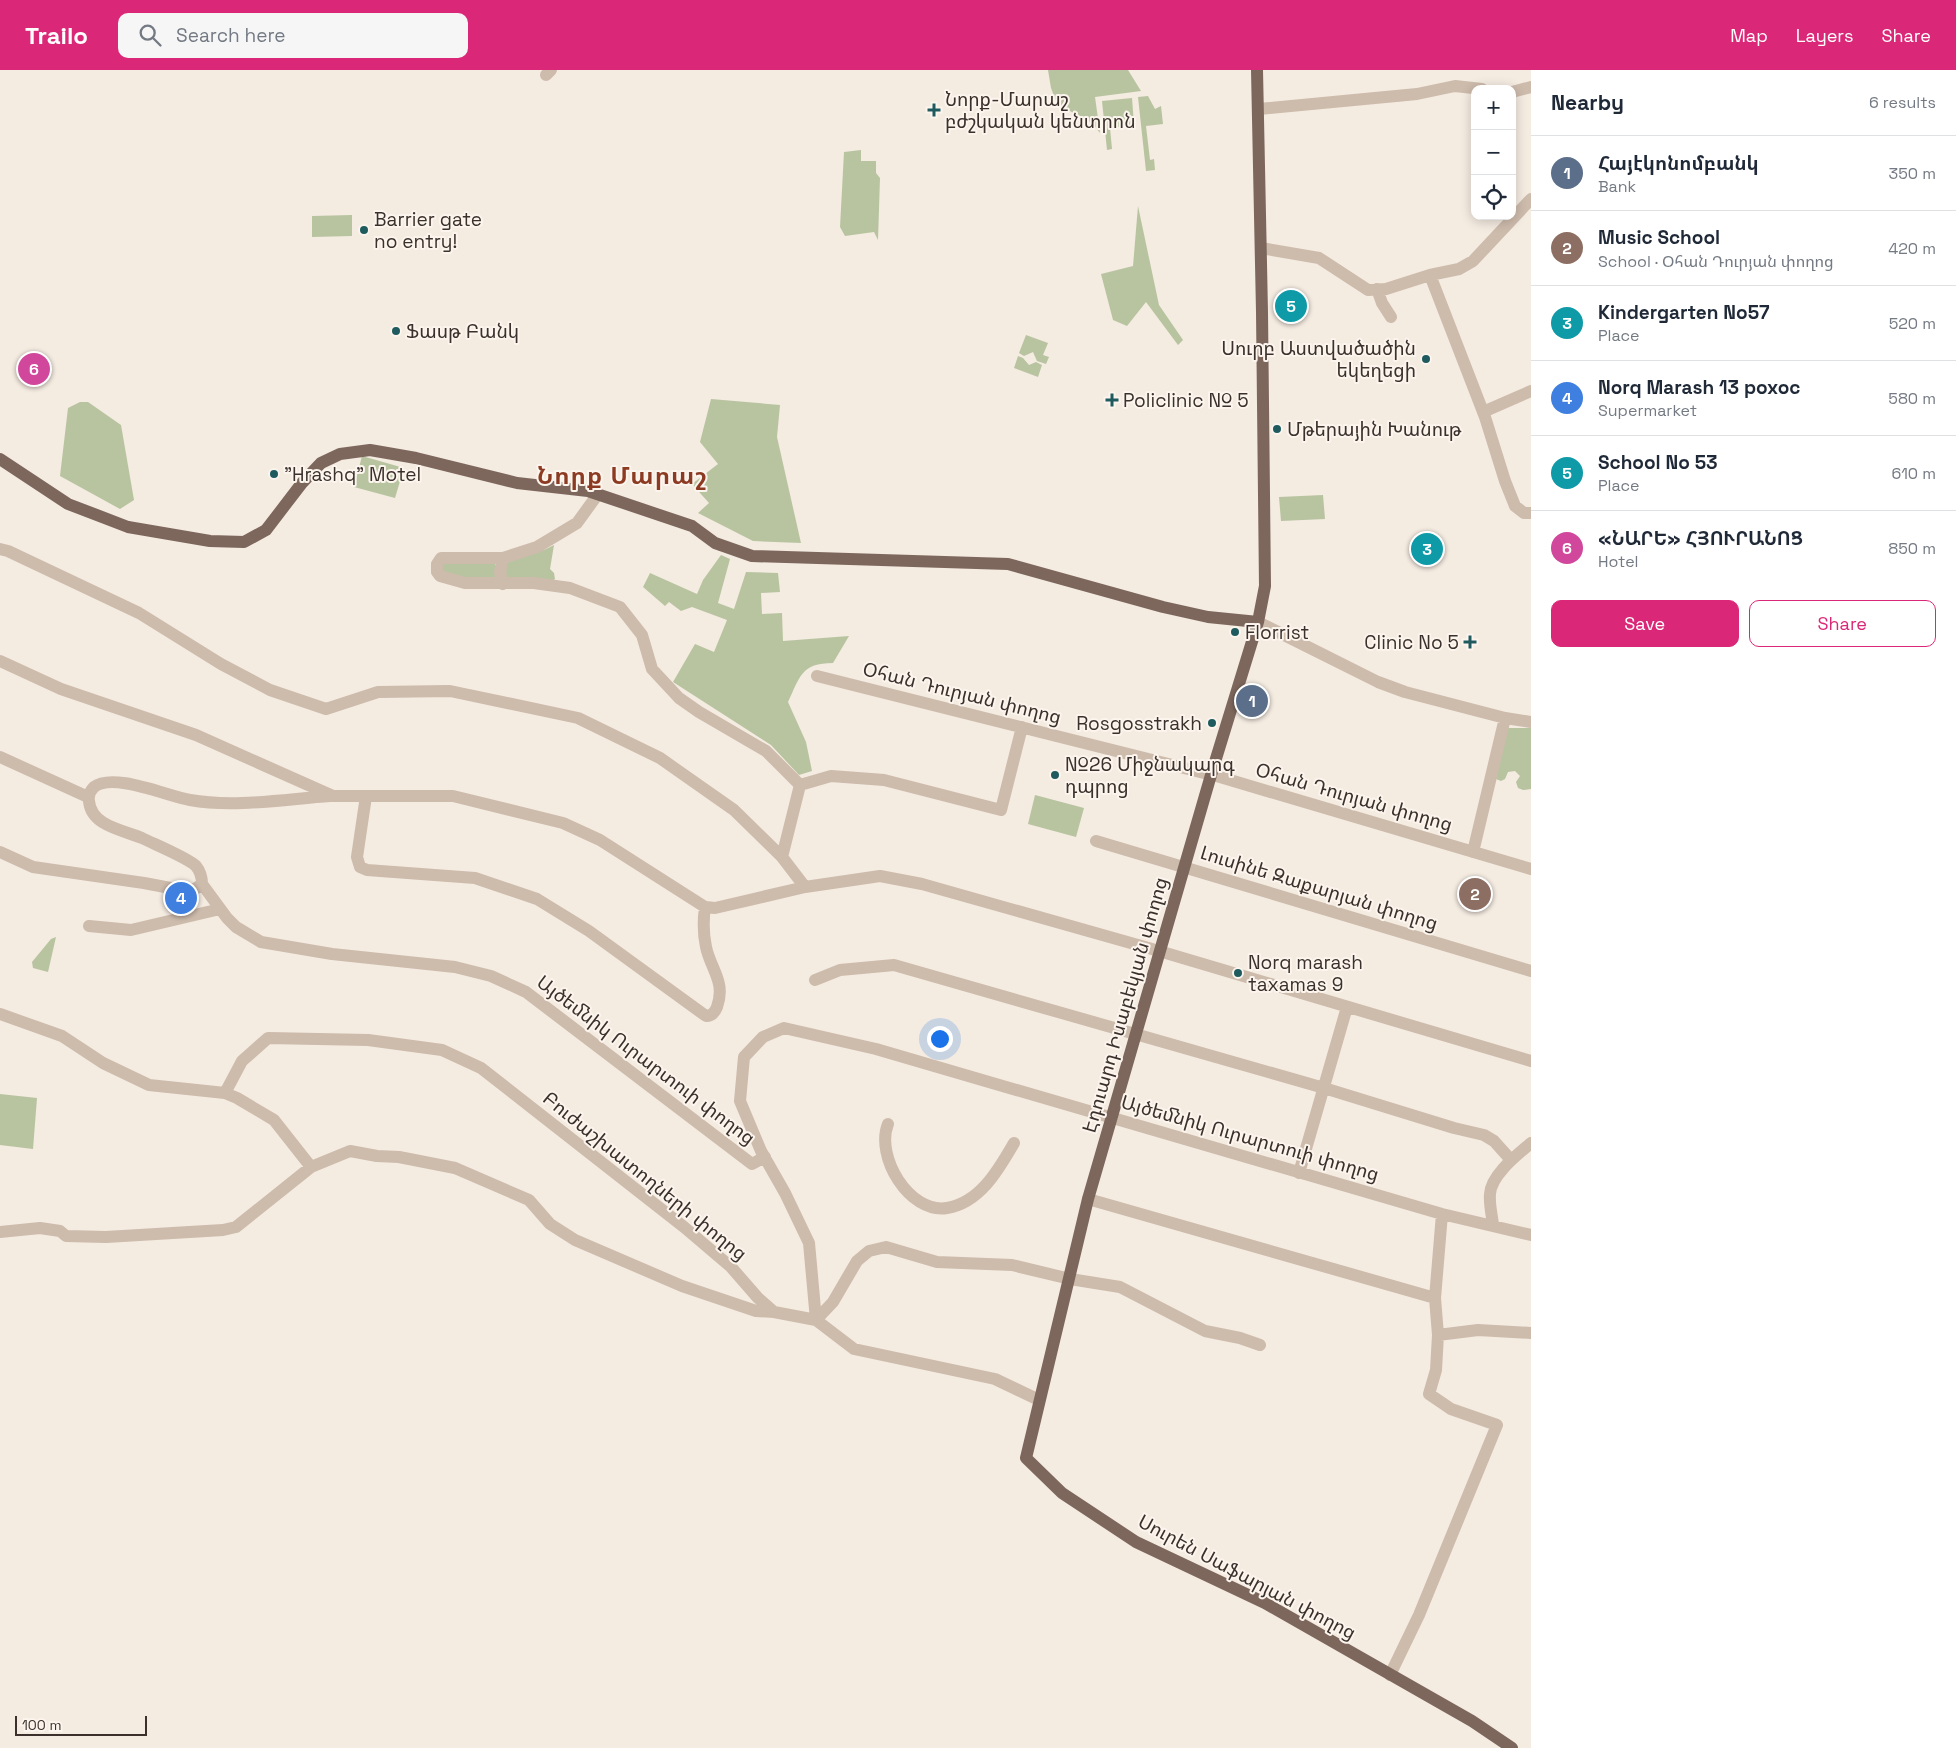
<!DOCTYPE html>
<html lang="en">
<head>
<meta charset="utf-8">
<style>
  :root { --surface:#fff; --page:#f6f6f7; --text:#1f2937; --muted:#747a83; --line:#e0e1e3; --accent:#db2777 }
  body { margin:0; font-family:"Space Grotesk","Noto Sans Armenian",sans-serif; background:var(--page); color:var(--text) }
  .controls { position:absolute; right:15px; top:15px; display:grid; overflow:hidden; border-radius:10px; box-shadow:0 2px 12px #0003 }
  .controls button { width:45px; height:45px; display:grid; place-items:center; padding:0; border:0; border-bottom:1px solid var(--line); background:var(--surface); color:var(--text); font:25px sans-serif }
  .scale { position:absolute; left:15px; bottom:12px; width:132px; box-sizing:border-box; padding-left:5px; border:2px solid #3b302b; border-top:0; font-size:14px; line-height:18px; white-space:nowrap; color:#3b302b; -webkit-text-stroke:4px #fbf5ee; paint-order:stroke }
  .you { position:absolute; left:939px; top:968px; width:18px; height:18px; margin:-12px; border:4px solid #fff; border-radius:50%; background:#1a73e8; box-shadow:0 0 0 8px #1a73e833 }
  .badge { display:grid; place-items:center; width:32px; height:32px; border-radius:50%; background:var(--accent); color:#fff; font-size:16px; font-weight:700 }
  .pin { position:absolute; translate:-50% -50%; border:2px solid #fff; box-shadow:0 1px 5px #0006 }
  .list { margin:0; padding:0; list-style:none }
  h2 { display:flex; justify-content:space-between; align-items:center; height:65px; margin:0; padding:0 20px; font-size:21px }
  h2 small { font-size:16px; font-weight:400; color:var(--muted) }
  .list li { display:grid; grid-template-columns:32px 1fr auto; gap:15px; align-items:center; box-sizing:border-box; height:75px; padding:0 20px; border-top:1px solid var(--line) }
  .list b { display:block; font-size:19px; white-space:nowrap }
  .list p { margin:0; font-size:16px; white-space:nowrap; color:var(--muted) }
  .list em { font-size:16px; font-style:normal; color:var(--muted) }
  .actions { display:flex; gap:10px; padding:15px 20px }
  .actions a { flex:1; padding:11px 0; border:1px solid var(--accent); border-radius:10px; text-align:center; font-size:18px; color:var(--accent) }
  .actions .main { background:var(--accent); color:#fff }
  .icon { flex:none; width:28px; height:28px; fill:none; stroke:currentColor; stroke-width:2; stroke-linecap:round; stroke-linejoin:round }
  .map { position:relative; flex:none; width:1531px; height:1678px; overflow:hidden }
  header { display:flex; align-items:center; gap:30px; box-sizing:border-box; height:70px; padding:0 25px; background:var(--accent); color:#fff }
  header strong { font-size:24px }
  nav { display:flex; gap:28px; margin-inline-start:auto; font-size:18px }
  .search { width:350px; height:45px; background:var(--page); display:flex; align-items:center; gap:12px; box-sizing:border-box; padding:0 18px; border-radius:10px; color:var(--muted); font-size:19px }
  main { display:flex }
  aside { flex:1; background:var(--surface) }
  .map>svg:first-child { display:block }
</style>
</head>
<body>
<header>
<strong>Trailo</strong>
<div class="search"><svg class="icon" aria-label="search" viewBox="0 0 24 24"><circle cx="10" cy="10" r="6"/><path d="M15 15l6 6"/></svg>Search here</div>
<nav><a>Map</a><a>Layers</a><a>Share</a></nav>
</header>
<main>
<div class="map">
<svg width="1531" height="1678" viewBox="0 0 1531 1678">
  <rect width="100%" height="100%" fill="#f4ebe1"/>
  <path fill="#b8c4a0" d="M1048,0H1128L1141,21L1095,27L1100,63L1092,53L1057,34L1051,18Z
    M1148,26L1155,39L1161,36L1163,54L1146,56L1150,90L1154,89L1155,100L1146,101L1138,27Z
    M1132,28L1134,55L1110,58L1112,79L1107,80L1102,31Z
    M861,80V91H876V103L880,108L878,170L874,162L845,166L840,157L844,82Z
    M1138,136L1159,235L1183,270L1178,275L1146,232L1127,256L1113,250L1101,204L1133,196Z
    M352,145V166L312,167V146Z
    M1026,265L1048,273L1043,285L1049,287L1046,294L1037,291L1033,282L1024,286L1019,283Z
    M1018,286L1023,288L1029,295L1036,292L1042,295L1038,307L1014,298Z
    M711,329L780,335L777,367L801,473L753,471L698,443L709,433L692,414L718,394L700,372Z
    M80,332H88L121,355L134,430L120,439L60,406L68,338Z
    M362,386L404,398L395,428L354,417Z
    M1323,425L1325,449L1281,451L1279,427Z
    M554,475L550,499L554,503L555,509L552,511L506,510V493L546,479Z
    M721,485L730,489L718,533L734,539L746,502L778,503L780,522L761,523L762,544L782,543L783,571L849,566L833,593C801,593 800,607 788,632L806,672L812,701L799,705L771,675L673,612L695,574L714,582L727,550L692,537L681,541L669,532L665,536L643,517L650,503L697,524L703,510Z
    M494,493L497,497L494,511L445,505L440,497L441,494Z
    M1505,658H1531V719L1523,720L1518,718L1516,712L1520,706L1515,701L1508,702L1505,709L1501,711L1496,709Z
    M1035,725L1084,738L1076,767L1028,754Z
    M56,867L48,902L33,898L32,892L51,869Z
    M0,1024L37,1028L33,1079L0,1075Z"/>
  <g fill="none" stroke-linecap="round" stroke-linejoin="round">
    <path stroke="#cdbbac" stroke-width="12" d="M546,5L551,0
      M1512,22L1531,17
      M1259,39L1417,24L1455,16L1482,19
      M1261,178L1319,188L1368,220L1386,219L1430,205L1459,199L1473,191L1531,129
      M1430,205L1485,347L1505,411L1515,436L1524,443H1531
      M1377,219L1382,233L1391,247
      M1483,342L1531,321
      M598,424L577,453L537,477L503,488H441L437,494V502L440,506L465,513H534L570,518L620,537L642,565L652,599L679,628L699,642L766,681L800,715
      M0,479L8,481L139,543L221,594L270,620L326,639L378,622L450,621L578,648L660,688L734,740L782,787L805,817
      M503,514L500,502L503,488
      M1258,552L1378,612L1405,622L1505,648L1531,652
      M0,591L61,619L196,665L333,726H453L563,753L600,770L705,837L715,838L805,817L880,806L922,814L1159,881L1531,991
      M817,606L1220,707L1531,799
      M0,687L88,727
      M800,715L831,706L884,710L1001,740L1022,657
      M366,726L357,787L360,797L367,800L475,808L537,829L589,861L706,946C712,946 715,942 717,937C726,912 711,900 706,877C703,863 703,851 705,837
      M1096,771L1531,901
      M0,782L33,797L144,813L181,820L195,819L202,814
      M1473,782L1505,648
      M782,787L800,715
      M202,814L227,848L236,857L261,872L332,884L455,897L491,906L526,922L752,1094L765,1087
      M202,814C202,807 200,801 196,796C188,788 154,774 142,768C123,760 91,756 89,731C88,726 90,721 94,717C113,702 167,726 190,730C234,738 286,729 330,726
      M89,856L131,860L220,839
      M815,910L840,900L894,895L1324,1018L1454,1058L1484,1065L1494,1071L1511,1090
      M0,944L62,966L103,993L149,1015L225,1023L237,1028L274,1050L311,1097
      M225,1023L242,991L268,968L368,970L442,980L481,998L684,1157L731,1197L758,1228L774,1242L816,1250L854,1279L995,1309L1039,1330
      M888,1054C875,1086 909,1144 947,1138C980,1133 999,1099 1014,1073
      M1299,1103L1347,937
      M1088,1129L1435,1228
      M1493,1155C1492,1145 1489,1134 1490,1124C1491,1105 1517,1085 1531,1073
      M0,1162L40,1158L60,1161L66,1166L106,1167L223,1160L236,1157L311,1097L350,1081L377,1086L399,1087L455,1098L529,1130L550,1154L575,1170L682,1216L756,1241L774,1242
      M816,1250L809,1173L785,1123L761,1081L740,1031L744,987L763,967L784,958L876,979L1442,1144L1531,1165
      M816,1250L833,1232L857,1191L869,1181L886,1177L937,1192L1012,1195L1070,1209L1120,1217L1205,1261L1240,1268L1260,1275
      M1438,1265L1478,1260L1531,1263
      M1390,1605L1419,1545L1497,1355L1451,1339L1429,1324L1436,1300L1438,1265L1435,1228L1442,1144"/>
    <path stroke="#7d675c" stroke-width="12" d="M1257,0L1262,242L1265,516L1258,552L1211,705L1088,1129L1026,1388L1062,1423L1136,1472L1265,1533L1472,1651L1512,1678
      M0,389L68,434L128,457L210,471L244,472L266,460L302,413L321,393L340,384L370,380L416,388L517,413L588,421L692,456L715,473L752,486L1008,494L1163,537L1208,547L1258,552"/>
  </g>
  <g fill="#1f5a5e" stroke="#fbf5ee" stroke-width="2">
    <path d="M931.5 32.5h5v5h5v5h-5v5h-5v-5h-5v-5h5z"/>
    <circle cx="364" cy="160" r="5"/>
    <circle cx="396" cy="261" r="5"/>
    <circle cx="1426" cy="289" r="5"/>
    <path d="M1109.5 322.5h5v5h5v5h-5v5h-5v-5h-5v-5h5z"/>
    <circle cx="1277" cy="359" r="5"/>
    <circle cx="274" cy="404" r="5"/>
    <circle cx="1235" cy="562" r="5"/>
    <path d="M1467.5 564.5h5v5h5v5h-5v5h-5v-5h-5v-5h5z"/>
    <circle cx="1212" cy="653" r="5"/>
    <circle cx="1055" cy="705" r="5"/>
    <circle cx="1238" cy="903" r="5"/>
  </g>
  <g text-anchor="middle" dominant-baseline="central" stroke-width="4" stroke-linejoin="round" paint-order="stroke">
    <g font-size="19" fill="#3b302b" stroke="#fbf5ee" text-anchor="start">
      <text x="945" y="29">Նորք-Մարաշ<tspan x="945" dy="22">բժշկական կենտրոն</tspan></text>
      <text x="374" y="149">Barrier gate<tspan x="374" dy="22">no entry!</tspan></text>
      <text x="406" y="261">Ֆասթ Բանկ</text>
      <text x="1416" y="278" text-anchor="end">Սուրբ Աստվածածին<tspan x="1416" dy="22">եկեղեցի</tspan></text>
      <text x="1123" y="330">Policlinic № 5</text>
      <text x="1287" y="359">Մթերային Խանութ</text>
      <text x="284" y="404">"Hrashq" Motel</text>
      <text x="1245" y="562">Florrist</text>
      <text x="1459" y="572" text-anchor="end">Clinic No 5</text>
      <text x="1202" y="653" text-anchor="end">Rosgosstrakh</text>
      <text x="1065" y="694">№26 Միջնակարգ<tspan x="1065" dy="22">դպրոց</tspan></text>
      <text x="1248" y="892">Norq marash<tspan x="1248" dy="22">taxamas 9</tspan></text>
    </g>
    <g font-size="19" fill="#3b302b" stroke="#fbf5ee">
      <text transform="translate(962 623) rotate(14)">Օհան Դուրյան փողոց</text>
      <text transform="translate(1354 727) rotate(16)">Օհան Դուրյան փողոց</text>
      <text transform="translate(1319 818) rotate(17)">Լուսինե Զաքարյան փողոց</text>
      <text transform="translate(1125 935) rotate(-74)">Էդուարդ Իսաբեկյան փողոց</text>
      <text transform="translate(646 990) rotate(37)">Այծեմնիկ Ուրարտուի փողոց</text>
      <text transform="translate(1250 1068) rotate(16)">Այծեմնիկ Ուրարտուի փողոց</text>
      <text transform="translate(645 1106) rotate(39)">Բուժաշխատողների փողոց</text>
      <text transform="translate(1247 1507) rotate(28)">Սուրեն Սաֆարյան փողոց</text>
    </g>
    <g font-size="24" font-weight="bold" letter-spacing="1" fill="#8c3b22" stroke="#fbf5ee">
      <text x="622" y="405">Նորք Մարաշ</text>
    </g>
  </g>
</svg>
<div class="controls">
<button>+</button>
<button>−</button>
<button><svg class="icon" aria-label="locate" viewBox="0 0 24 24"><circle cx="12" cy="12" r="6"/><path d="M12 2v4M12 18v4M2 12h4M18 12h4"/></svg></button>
</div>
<div class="scale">100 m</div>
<div class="you"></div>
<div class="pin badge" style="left:1252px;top:631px;background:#5c6f8a">1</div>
<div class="pin badge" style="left:1475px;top:824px;background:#8d6e63">2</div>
<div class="pin badge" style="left:1427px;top:479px;background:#0f9aa8">3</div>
<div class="pin badge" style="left:181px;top:828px;background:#3f7fe0">4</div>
<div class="pin badge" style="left:1291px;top:236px;background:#0f9aa8">5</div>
<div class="pin badge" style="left:34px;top:299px;background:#d1479c">6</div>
</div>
<aside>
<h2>Nearby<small>6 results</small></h2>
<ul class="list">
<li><span class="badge" style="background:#5c6f8a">1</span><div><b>Հայէկոնոմբանկ</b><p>Bank</p></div><em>350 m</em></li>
<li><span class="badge" style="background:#8d6e63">2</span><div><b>Music School</b><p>School · Օհան Դուրյան փողոց</p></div><em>420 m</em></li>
<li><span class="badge" style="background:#0f9aa8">3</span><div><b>Kindergarten No57</b><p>Place</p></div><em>520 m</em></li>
<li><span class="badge" style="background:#3f7fe0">4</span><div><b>Norq Marash 13 poxoc</b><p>Supermarket</p></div><em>580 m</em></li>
<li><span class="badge" style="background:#0f9aa8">5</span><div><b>School No 53</b><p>Place</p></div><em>610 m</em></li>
<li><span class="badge" style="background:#d1479c">6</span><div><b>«ՆԱՐԵ» ՀՅՈՒՐԱՆՈՑ</b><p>Hotel</p></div><em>850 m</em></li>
</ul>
<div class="actions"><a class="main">Save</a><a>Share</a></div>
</aside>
</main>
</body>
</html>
